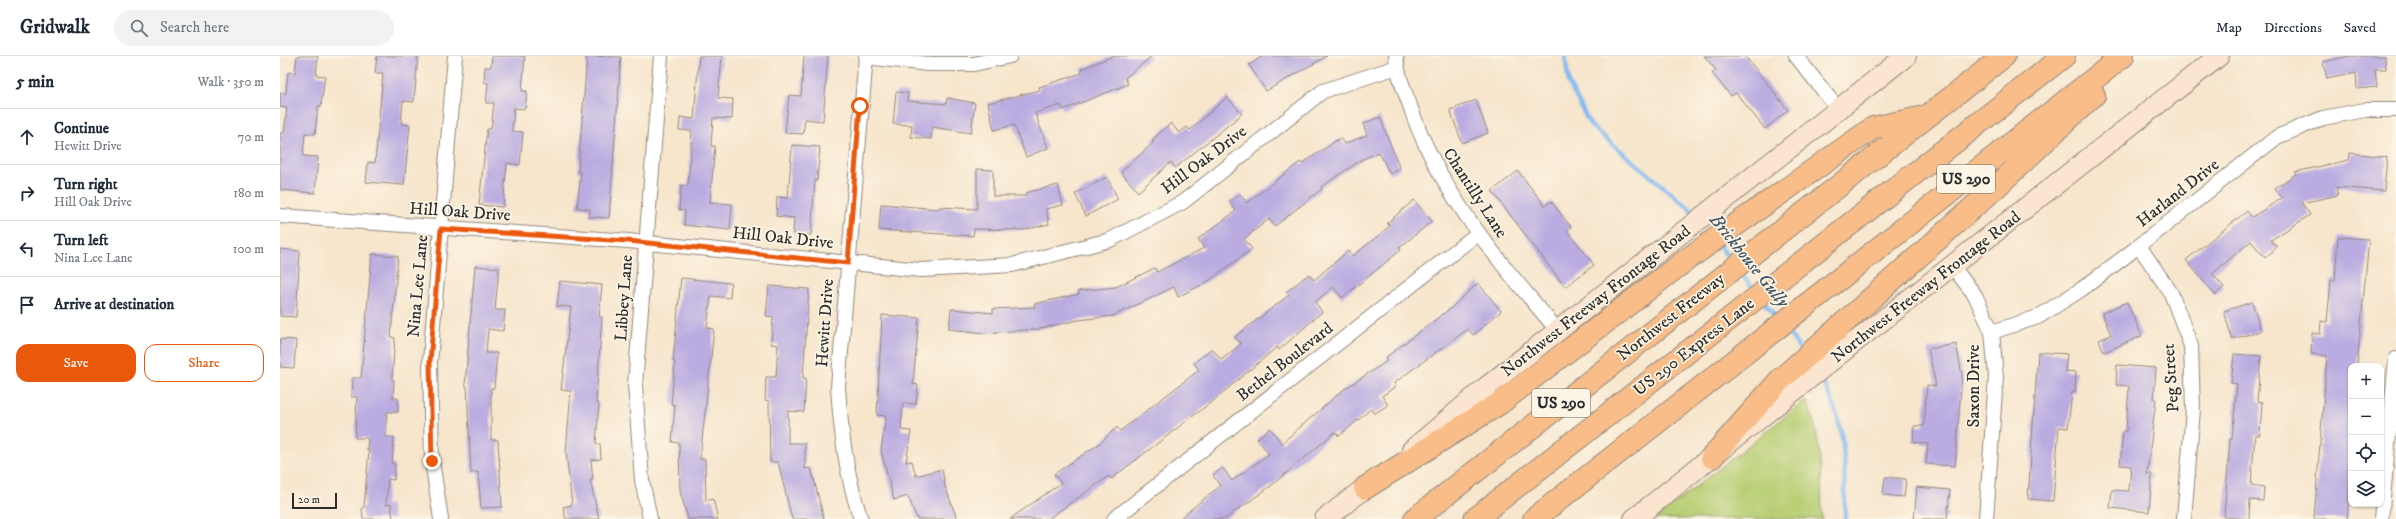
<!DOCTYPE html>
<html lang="en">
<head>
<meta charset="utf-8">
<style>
  :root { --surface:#fff; --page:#f2f2f3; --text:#1f2937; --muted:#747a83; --line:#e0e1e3; --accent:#ea580c }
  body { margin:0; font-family:"IM FELL DW Pica",serif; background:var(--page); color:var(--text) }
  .controls { position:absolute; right:12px; bottom:12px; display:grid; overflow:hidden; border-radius:8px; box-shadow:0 1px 3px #0004 }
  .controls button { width:36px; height:36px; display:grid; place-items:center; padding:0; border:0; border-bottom:1px solid var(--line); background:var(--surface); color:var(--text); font:20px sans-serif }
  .scale { position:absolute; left:12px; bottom:10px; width:45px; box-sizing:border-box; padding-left:4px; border:2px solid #2b2b2b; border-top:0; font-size:11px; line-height:14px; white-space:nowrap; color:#2b2b2b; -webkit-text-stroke:3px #fcf5e5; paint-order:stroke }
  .stop { position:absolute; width:12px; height:12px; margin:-9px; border:3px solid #ea580c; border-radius:50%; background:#fff }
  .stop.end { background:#ea580c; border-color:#fff; box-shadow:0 1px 4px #0008 }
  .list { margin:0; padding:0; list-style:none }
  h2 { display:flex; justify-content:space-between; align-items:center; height:52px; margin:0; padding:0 16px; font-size:17px }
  h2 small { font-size:13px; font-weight:400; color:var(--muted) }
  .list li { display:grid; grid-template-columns:26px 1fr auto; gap:12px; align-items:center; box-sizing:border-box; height:56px; padding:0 16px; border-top:1px solid var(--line) }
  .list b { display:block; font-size:15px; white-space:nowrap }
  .list p { margin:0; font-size:13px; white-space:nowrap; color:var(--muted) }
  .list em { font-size:13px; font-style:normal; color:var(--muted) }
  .actions { display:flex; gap:8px; padding:12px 16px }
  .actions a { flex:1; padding:9px 0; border:1px solid var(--accent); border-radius:12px; text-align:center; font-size:14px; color:var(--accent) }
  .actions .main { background:var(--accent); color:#fff }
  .icon { flex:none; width:22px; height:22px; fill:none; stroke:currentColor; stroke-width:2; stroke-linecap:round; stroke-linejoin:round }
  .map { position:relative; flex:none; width:2116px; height:463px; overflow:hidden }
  header { display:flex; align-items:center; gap:24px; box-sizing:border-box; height:56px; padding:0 20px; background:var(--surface); border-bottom:1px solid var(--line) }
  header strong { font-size:19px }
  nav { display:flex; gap:22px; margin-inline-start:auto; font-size:14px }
  .search { width:280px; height:36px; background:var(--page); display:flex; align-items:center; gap:10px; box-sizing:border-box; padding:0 14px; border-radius:22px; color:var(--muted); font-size:15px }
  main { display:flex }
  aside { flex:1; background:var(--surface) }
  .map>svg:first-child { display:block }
</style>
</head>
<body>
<header>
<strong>Gridwalk</strong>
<div class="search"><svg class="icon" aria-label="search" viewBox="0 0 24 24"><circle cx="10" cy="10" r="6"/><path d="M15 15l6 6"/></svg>Search here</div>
<nav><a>Map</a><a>Directions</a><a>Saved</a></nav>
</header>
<main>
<aside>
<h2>5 min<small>Walk · 350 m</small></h2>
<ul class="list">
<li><svg class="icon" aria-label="ahead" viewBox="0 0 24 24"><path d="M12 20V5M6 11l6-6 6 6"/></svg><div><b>Continue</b><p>Hewitt Drive</p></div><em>70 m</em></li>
<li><svg class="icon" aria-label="right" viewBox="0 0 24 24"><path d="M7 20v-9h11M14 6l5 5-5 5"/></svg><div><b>Turn right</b><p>Hill Oak Drive</p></div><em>180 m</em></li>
<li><svg class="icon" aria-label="left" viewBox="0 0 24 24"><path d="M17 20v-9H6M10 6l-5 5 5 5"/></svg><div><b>Turn left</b><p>Nina Lee Lane</p></div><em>100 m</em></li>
<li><svg class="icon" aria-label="arrive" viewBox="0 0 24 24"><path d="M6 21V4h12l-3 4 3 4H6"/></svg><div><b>Arrive at destination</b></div></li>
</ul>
<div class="actions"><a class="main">Save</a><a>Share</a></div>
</aside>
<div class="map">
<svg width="2116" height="463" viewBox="0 0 2116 463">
  <rect width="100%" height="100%" fill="#fcf5e5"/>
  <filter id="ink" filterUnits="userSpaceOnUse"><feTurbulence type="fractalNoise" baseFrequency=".025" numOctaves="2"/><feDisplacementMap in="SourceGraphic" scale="8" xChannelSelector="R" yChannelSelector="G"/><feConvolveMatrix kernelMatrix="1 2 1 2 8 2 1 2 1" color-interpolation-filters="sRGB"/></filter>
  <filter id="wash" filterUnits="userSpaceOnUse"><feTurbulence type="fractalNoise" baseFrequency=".012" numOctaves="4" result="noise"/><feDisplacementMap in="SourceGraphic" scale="16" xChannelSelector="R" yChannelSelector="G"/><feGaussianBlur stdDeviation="0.9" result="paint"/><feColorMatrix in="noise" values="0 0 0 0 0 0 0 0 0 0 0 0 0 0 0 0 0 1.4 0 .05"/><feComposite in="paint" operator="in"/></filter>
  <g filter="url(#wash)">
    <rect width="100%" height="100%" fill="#f7e5cc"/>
    <path fill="#b7ce73" stroke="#717c4f" d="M1526,344C1543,382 1541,422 1542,463H1375Z"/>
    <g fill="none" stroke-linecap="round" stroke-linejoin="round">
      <path stroke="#7eb9f0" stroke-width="4.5" d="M1285,0L1289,28L1311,70L1409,152L1416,161
        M1438,188L1452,206
        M1459,215L1476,236
        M1483,245L1498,264
        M1506,273L1522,296
        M1539,320C1569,366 1564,411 1565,463"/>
    </g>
    <g id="blocks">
      <path fill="#baace1" d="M17,0H38L36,19L45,20L41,50H38L35,78L25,77L23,100L38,101L35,137L0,134V77H4L7,52L0,51V37H6L8,16L15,17Z
        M97,0H138L134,46L123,45L121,68L130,69L124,129L86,126L88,106L95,107L103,17H95Z
        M212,0H245L242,35H247L245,53L234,52L232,75L243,76L240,109L227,107L223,151L199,149L207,73H211L214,47H206L208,27L204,26L205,11H211Z
        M307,0L341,1L329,162L309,161L310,153L297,152L301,116H298Z
        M419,0H442L438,42L453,43L452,63L433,62L431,90H435L430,146L452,148L450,174L404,169L405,155L399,154L401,129L408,130L412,75L399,74L400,61L414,63Z
        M524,0H548L543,65L525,63L523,78L505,77L509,39L521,40Z
        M833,0H872L845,22L848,28L783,54L781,49L755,57L768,92L746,101L734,69L714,74L708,47L760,34L759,31L802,17L801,13Z
        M983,0H1047L986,35L969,9Z
        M1424,0H1465L1508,54L1485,73L1456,37L1451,40L1432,17L1436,14Z
        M2070,0H2105L2106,13H2095L2097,31L2077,33L2076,17L2047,23L2043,6Z
        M616,36L628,37L627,45L666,48L667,42L695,47L691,77L652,71L651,83L631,81L632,69L613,68Z
        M947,41L962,58L895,112L891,106L858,136L841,116L874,86L872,84L891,67L899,77L907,71L910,74Z
        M1196,44L1208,77L1182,87L1170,54Z
        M1100,61L1120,113L1110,118L1099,96L1081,104L1041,131L1042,133L995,170L989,163L964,183L972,193L927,226L898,241L894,231L833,260L798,264L759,273L704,277L669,273L671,253L713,257V253L755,251L754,248L799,238L798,235L836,231L875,212L877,216L924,192L918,183L956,155L949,146L960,138L967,147L1020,106L1022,108L1060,82L1064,88L1087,79L1083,68Z
        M512,89L540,91L537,125L535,124L531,179L513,178L514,162L496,160L497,141L508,142Z
        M2070,97L2107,101L2104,135L2056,131L2058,139L2022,147L2030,159L1991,184L1997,191L1985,202L1971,185L1932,218L1944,231L1935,239L1906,204L1967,155L1972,161L2002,142L1995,132L2016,118L2015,116L2069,104Z
        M697,113L713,114V140H746L745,137L778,129L783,149L766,153L769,168L743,174L694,173L693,180L599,174L601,148L658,153L659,151L697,153Z
        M1238,115L1265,150L1271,145L1291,171L1287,174L1314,209L1285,231L1212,135Z
        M827,121L838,143L806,160L795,138Z
        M1134,144L1152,165L1119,192L1121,194L1062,242L1053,231L1035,246L1042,256L999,294L997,291L934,344L831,423L829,420L768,463H730L781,427L774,418L819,388L837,371L840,375L919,314L914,307L932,292L941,304L961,288L955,281L1009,239L1006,236L1029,218L1034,224L1068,195L1073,200L1110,170L1107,167Z
        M2058,181L2089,183L2077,310H2071L2069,435L2067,463H2034L2047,300L2031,298L2032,277L2040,278L2041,265L2047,266L2051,224H2055Z
        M0,193L20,195L16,261L0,260Z
        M92,198L118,200L111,281L115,282L112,323L114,324L113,342H118V356H107L105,381H114L112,408H115L114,424L108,423L106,449L111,448L113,463H83L82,452L84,451L89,394H87L88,382H75L77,341H71L72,322H81Z
        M195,210L219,212L215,254H225L223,275L208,273L206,297H217L214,332H211V384H218L222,451L201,452L198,416L191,417L187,330L185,329Z
        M401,222L451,227L450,242L431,240L427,272L434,273L420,403H425L426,445L433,443L438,463H408L400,435L399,387L392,386L395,349L391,348L395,306L393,305Z
        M280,225L322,229L319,261H322L316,347H319L316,388H320L321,403L311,404L313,424H310L319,463H286L283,451L292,449L286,396L291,335L281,334L291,251L277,250Z
        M1198,227L1221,255L1193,279L1188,273L1114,327L1116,330L1102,340L1108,349L1094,358L1091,353L1059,380L1055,376L992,429L945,463H899L940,430L933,419L943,412L952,425L989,398L977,383L990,372L1002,387L1063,334L1107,305L1105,302L1171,252Z
        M489,230L529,233L523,322H526L524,356L508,355V387H525V413L531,412L544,463H512L498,406H490L489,345L485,344L486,321H496L498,289L491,288L493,261L486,260Z
        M1847,246L1862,280L1824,296L1819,284L1831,279L1822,257Z
        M1972,246L1981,275L1952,283L1944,255Z
        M602,259L639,262L633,328L638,329L636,348L623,347L621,374L631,375L626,406L632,405L636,420L662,413L665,430L677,463H637L628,440L614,444L601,395L606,360L597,359Z
        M0,283L16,284L14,312L0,311Z
        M1676,288L1682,319L1675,410L1646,408L1648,388L1633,386L1634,370H1644L1647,329L1656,330L1648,293Z
        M1758,296L1787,298L1785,315L1796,316L1795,336H1792L1788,372L1779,371L1773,445L1748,443Z
        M1954,298L1981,300L1977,345L1982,346L1980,379H1975L1971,429L1984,431L1983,445L1970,444L1969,463L1944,461L1950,383H1952L1957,328L1951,327Z
        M1837,309L1876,312L1874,343H1876L1867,418H1872L1869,456L1830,452L1832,434L1849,435L1851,410L1840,409L1843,375H1846L1849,330L1836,329Z
        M1605,421L1626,423L1624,441L1603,439Z
        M1637,431L1670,434L1667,463H1634Z"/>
    </g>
  </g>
  <g filter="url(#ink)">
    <use href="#blocks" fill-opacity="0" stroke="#91887c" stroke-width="1"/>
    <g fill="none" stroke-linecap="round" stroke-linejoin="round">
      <g stroke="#91887c" stroke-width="16">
        <path id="street" d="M1116,0C1117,16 1123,31 1129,47C1158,136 1218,204 1278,275
          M1516,0L1558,53
          M586,1L648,8H694L730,0
          M0,160L348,185L641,214L732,209L830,184L903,146L1043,35L1117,11
          M1859,190L1891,237L1911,290L1913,353L1904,463
          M1672,210L1695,239L1712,276L1716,321L1706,463
          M1712,276L1758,261L1802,233L1859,190L1997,81L2043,62L2085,54H2116
          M161,463L152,405L150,306L175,0
          M370,463L362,424L355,329L381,0
          M581,463C566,420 561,376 558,331L586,0
          M834,463L1197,178
          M2101,463L2116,303"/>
      </g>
      <g stroke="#91887c" stroke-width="22">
        <path id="secondary" d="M1132,394L1209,329L1626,0
          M1045,463L1098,422
          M1354,463L1566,293L1939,0"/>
      </g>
      <g stroke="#91887c" stroke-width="24">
        <path id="highway" d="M1432,401L1500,324L1716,131L1814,39
          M1085,432L1220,347L1406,204L1593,72L1640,62
          M1135,463L1724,0
          M1195,463L1784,0
          M1254,463L1843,0"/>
      </g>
      <use href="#street" stroke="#fff" stroke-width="14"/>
      <use href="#secondary" stroke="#fce5d0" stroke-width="20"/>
      <use href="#highway" stroke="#f8bd89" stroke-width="22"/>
    </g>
  </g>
  <g fill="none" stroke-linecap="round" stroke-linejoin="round" filter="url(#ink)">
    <path stroke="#ea580c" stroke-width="5" d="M152,405L150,306L161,173L348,185L568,207L580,50"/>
  </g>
  <g text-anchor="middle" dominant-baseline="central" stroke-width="3.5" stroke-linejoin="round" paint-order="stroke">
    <g fill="#fcf5e5" stroke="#6a6863" stroke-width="1">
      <rect x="1657" y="109" width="58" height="28" rx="3"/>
      <rect x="1252" y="333" width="58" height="28" rx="3"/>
    </g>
    <g font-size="16" font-weight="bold" fill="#2b2b2b">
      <text x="1686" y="123">US 290</text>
      <text x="1281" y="347">US 290</text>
    </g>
    <g font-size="17" fill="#2b2b2b" stroke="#fcf5e5">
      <text transform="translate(924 104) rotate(-37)">Hill Oak Drive</text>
      <text transform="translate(1195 137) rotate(57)">Chantilly Lane</text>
      <text transform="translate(1898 137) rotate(-38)">Harland Drive</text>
      <text transform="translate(180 156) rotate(4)">Hill Oak Drive</text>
      <text transform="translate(503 182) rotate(6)">Hill Oak Drive</text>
      <text transform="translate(138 230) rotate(-85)">Nina Lee Lane</text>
      <text transform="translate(1646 231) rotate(-38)">Northwest Freeway Frontage Road</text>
      <text transform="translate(344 242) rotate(-86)">Libbey Lane</text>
      <text transform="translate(1316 245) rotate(-38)">Northwest Freeway Frontage Road</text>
      <text transform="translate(1391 261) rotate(-38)">Northwest Freeway</text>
      <text transform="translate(545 267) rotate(-86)">Hewitt Drive</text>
      <text transform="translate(1414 291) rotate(-38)">US 290 Express Lane</text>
      <text transform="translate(1005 306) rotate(-38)">Bethel Boulevard</text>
      <text transform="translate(1891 322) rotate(-94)">Peg Street</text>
      <text transform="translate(1694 330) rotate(-90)">Saxon Drive</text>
    </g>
    <g font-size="18" font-style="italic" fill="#445666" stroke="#fcf5e5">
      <text transform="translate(1469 205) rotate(51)">Brickhouse Gully</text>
    </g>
  </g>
</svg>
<div class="controls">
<button>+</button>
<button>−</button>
<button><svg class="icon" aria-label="locate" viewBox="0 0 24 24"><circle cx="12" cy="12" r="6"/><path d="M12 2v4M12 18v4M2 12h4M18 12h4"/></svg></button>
<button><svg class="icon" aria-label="layers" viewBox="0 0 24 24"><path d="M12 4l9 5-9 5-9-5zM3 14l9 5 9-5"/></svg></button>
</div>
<div class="scale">20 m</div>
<div class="stop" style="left:580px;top:50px"></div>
<div class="stop end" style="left:152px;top:405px"></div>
</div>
</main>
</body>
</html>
